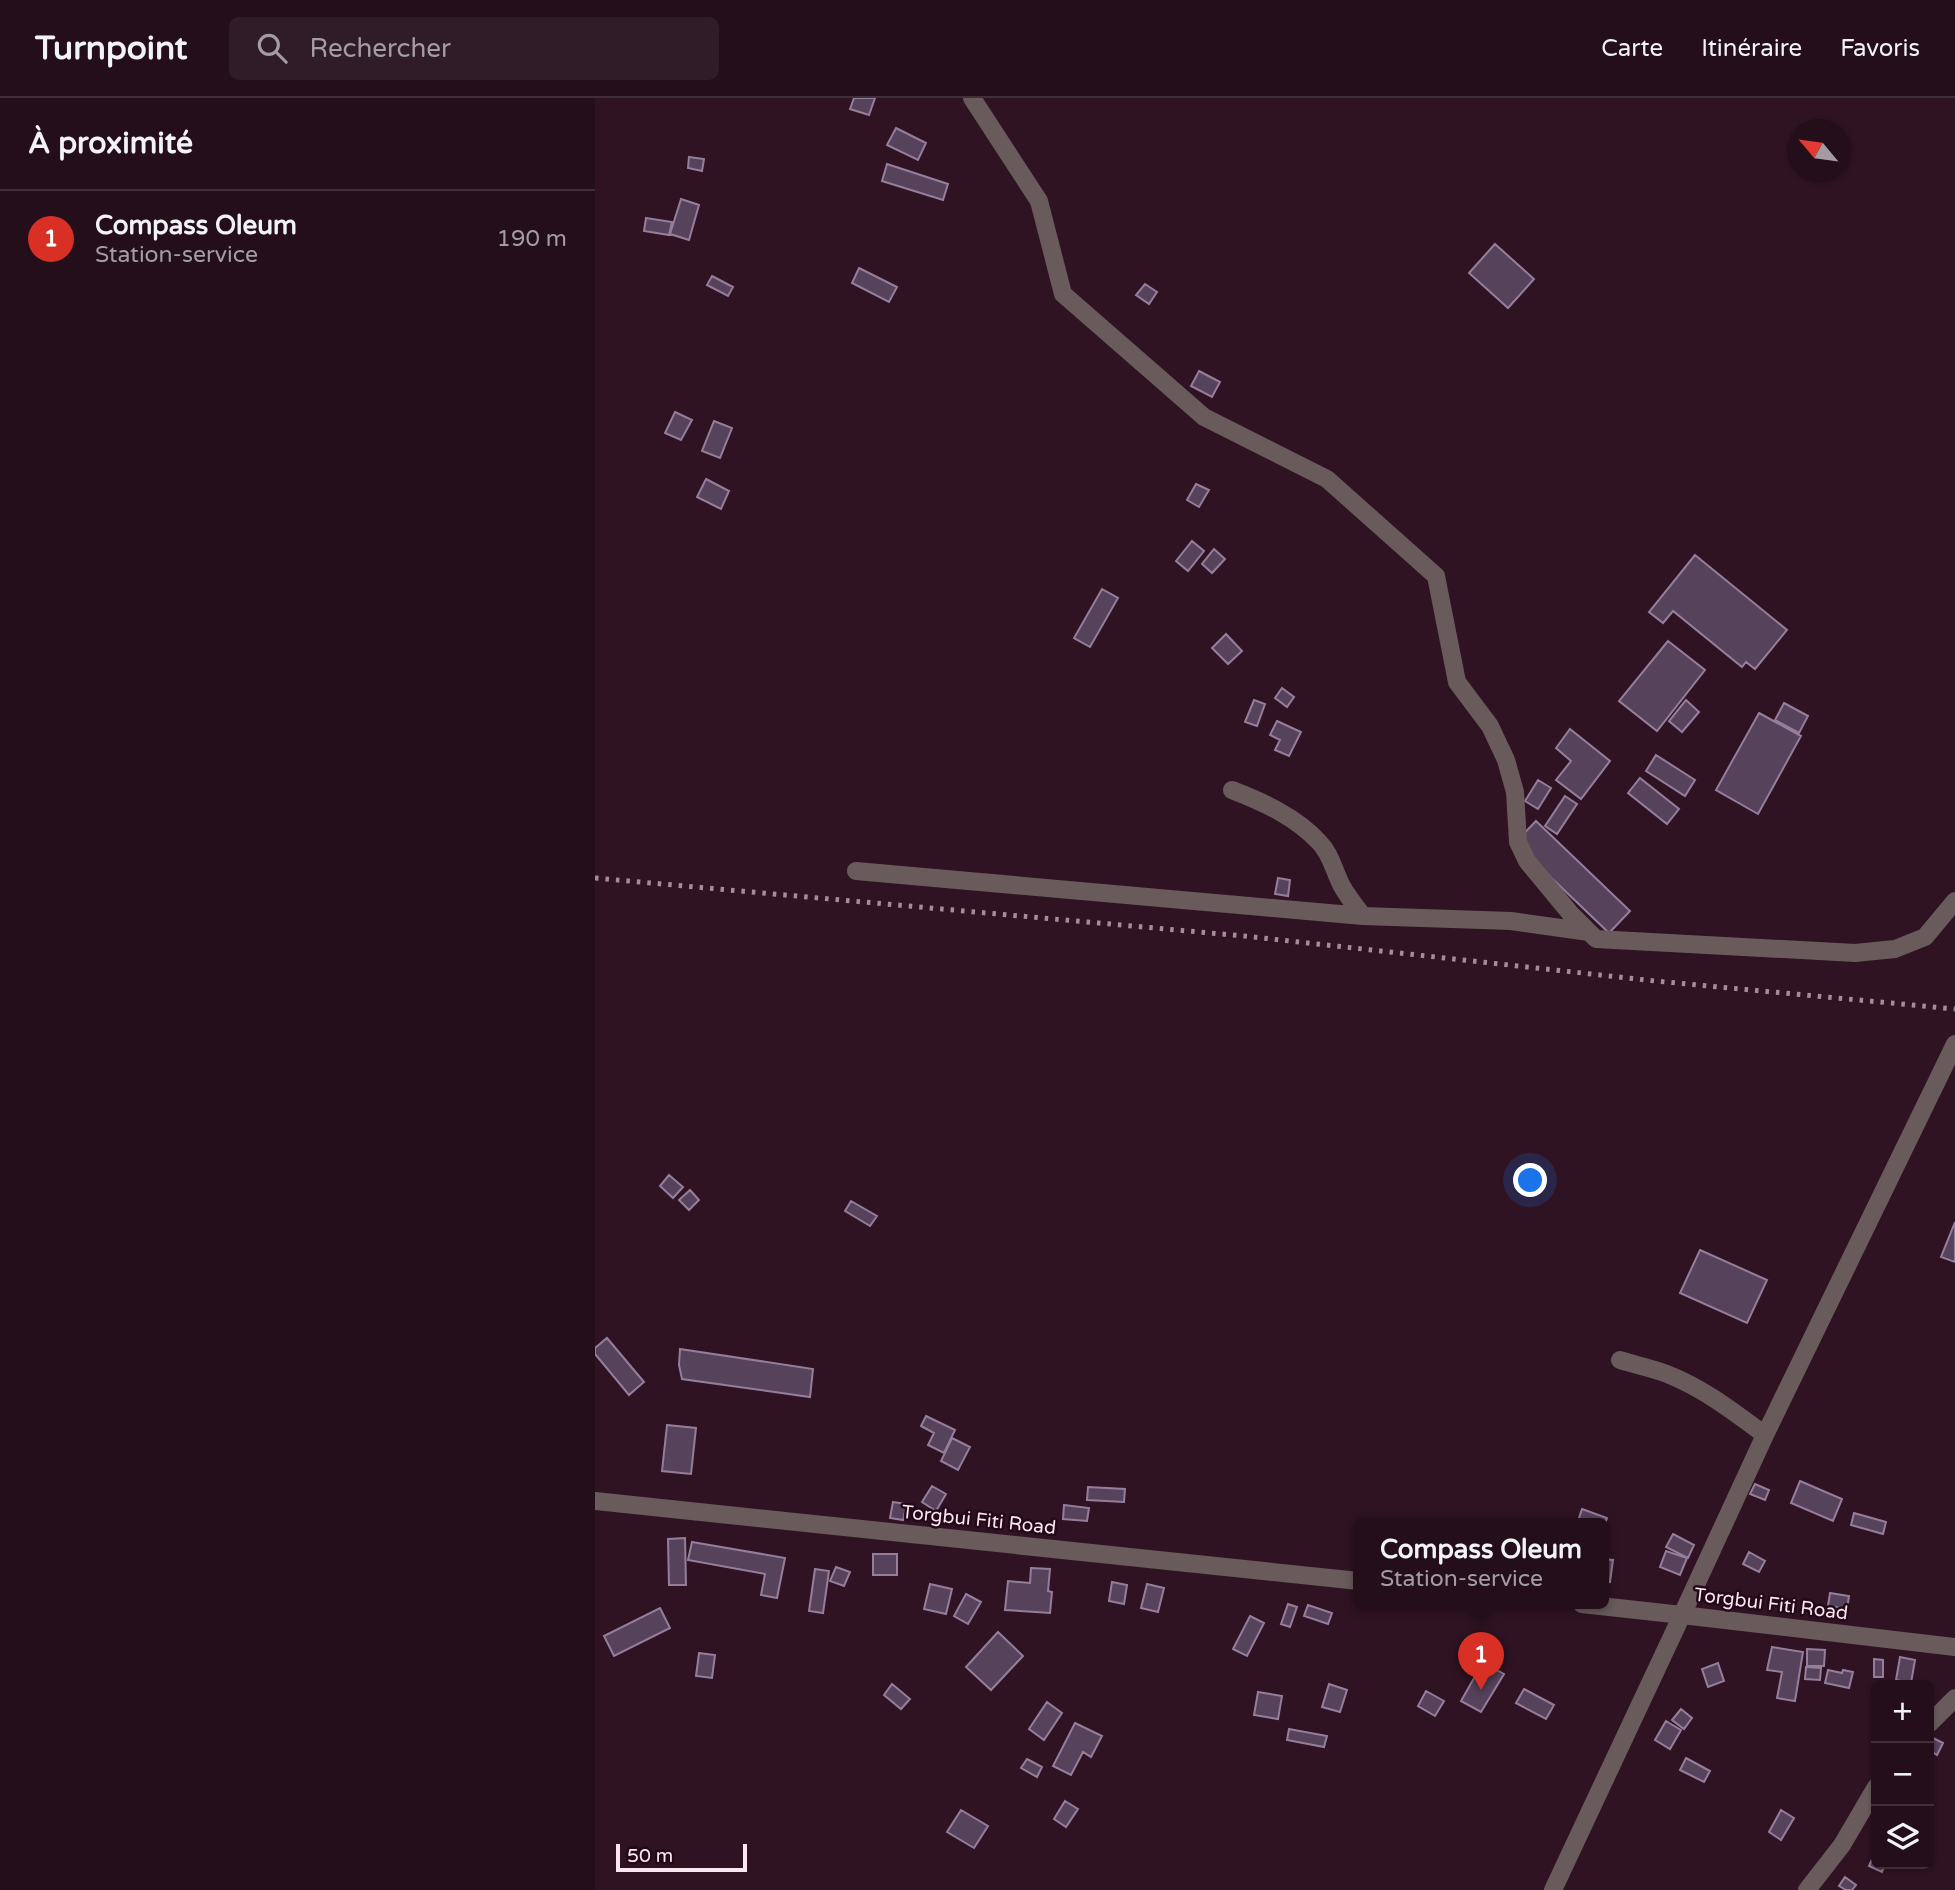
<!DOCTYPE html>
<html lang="fr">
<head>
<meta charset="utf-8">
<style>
  :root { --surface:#230e1a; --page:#2f1c27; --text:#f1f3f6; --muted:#a39ca2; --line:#402e39; --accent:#d93025 }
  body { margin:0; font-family:"Varela Round",sans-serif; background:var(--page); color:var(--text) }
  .controls { position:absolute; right:21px; bottom:21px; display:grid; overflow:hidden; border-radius:10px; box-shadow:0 2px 5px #0004 }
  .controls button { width:63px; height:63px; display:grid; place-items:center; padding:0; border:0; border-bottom:2px solid var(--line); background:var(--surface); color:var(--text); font:35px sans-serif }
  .compass { position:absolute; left:1192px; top:21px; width:63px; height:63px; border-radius:50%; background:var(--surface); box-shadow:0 2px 5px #0004; rotate:299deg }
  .scale { position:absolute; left:21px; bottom:18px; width:131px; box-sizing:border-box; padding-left:7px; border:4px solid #fbe7f0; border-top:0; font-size:19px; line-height:24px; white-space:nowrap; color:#fbe7f0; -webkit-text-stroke:5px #240a19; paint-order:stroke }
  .you { position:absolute; left:936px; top:1083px; width:24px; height:24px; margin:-18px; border:5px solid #fff; border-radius:50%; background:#1a73e8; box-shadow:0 0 0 10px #1a73e833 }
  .badge { display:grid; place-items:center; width:46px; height:46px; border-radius:50%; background:var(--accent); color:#fff; font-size:23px; font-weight:700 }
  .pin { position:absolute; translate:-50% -58px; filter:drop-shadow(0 2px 4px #0008) }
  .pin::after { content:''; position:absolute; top:37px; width:24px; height:21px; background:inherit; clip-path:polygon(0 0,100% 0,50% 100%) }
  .popup { position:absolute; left:758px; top:1420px; width:256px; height:91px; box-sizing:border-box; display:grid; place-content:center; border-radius:10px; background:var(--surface); filter:drop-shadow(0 2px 5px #0005); font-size:23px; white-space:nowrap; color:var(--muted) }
  .popup b { font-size:26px; color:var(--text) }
  .popup::after { content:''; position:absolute; left:50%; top:100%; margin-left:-14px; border:14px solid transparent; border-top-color:var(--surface) }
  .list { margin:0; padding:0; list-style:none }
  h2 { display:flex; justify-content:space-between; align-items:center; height:91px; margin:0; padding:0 28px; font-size:30px }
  h2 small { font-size:23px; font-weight:400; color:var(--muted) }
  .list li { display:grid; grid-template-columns:46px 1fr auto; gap:21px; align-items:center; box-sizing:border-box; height:98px; padding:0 28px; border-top:2px solid var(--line) }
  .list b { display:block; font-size:26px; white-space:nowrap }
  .list p { margin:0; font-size:23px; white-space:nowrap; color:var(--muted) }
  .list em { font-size:23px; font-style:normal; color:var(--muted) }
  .icon { flex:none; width:38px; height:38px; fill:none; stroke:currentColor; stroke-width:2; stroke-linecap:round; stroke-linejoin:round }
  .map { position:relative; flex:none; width:1360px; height:1792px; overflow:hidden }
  header { display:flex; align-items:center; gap:42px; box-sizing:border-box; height:98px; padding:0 35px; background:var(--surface); border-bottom:2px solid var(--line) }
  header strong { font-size:33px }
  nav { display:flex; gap:38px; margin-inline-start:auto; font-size:24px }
  .search { width:490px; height:63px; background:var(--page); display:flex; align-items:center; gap:18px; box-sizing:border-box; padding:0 24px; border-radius:10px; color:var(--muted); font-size:26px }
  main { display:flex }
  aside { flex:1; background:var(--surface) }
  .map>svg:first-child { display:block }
</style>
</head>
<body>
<header>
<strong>Turnpoint</strong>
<div class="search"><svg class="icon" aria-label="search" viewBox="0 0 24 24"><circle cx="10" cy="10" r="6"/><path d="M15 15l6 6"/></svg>Rechercher</div>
<nav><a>Carte</a><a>Itinéraire</a><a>Favoris</a></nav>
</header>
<main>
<aside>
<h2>À proximité<small></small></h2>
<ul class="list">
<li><span class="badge">1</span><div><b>Compass Oleum</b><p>Station-service</p></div><em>190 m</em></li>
</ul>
</aside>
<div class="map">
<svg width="1360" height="1792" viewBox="0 0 1360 1792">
  <rect width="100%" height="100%" fill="#2f1322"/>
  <path fill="#57425c" stroke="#957e9b" stroke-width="2" d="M259,0H280L274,17L255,11Z
    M301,30L331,45L323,62L292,47Z
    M94,59L109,61L107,73L93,70Z
    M292,66L353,86L348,102L287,83Z
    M86,101L104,107L94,142L75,136Z
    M51,120L77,124L74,137L49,133Z
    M900,146L939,181L913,210L874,175Z
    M264,170L302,189L294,204L257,185Z
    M117,178L138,189L133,198L112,187Z
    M550,186L562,194L554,206L541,197Z
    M604,273L625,284L617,299L596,288Z
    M80,314L97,322L86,342L70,335Z
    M119,323L137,330L125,360L107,353Z
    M111,381L134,393L126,411L102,399Z
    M601,386L614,392L604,409L592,402Z
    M597,443L609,453L593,473L581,463Z
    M619,451L630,461L617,475L607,466Z
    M1100,457L1192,532L1160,571L1151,564L1147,569L1078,513L1068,525L1054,514Z
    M507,491L523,500L495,549L479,540Z
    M631,536L647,553L633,566L617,550Z
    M1073,543L1110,572L1062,633L1024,603Z
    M687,590L699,599L692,609L680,600Z
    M659,602L670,606L662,628L650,624Z
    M1091,602L1104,614L1087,634L1074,623Z
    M1189,605L1213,618L1204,635L1180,622Z
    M1164,615L1206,638L1163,716L1121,692Z
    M682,623L706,634L694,658L680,652L685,642L675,637Z
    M975,631L1015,663L986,701L961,682L976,663L961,650Z
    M1061,657L1100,682L1090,698L1051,673Z
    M1045,680L1084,711L1072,726L1033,695Z
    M943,682L956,690L943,711L930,703Z
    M970,698L982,706L962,736L950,728Z
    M941,723L1035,813L1014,835L920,745Z
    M683,780L695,782L693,798L680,796Z
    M74,1077L88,1089L78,1100L65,1088Z
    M95,1092L104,1102L94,1112L84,1102Z
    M256,1103L282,1118L275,1128L250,1113Z
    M1360,1124V1164L1346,1159Z
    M1105,1152L1172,1182L1152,1225L1085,1195Z
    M12,1240L49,1284L34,1297L0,1256V1250Z
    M85,1251L218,1271L215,1299L87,1281L84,1267Z
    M331,1318L360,1332L349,1355L333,1347L339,1335L326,1328Z
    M72,1327L101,1330L96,1376L67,1373Z
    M357,1340L375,1349L363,1372L346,1363Z
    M1205,1383L1247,1401L1238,1423L1196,1405Z
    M1160,1386L1174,1392L1170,1402L1155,1396Z
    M337,1388L351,1396L341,1413L327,1404Z
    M493,1389L530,1391L529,1404L492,1402Z
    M298,1404L312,1406L308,1422L295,1420Z
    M469,1407L494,1410L492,1423L468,1421Z
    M987,1411L1012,1420L1008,1430V1426H982Z
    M1259,1415L1291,1424L1288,1436L1256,1427Z
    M1078,1436L1099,1447L1093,1460L1071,1449Z
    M90,1440L91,1487H74L73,1441Z
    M97,1444L190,1460L182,1500L166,1497L170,1476L93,1462Z
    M1071,1453L1092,1460L1085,1477L1065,1469Z
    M1154,1454L1170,1463L1164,1474L1148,1466Z
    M278,1456H302V1477H278Z
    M1008,1461L1018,1462L1015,1484H1008Z
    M241,1469L255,1474L249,1488L235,1483Z
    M436,1470L455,1471L453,1493L457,1494L455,1515L410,1512L413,1483L435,1485Z
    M220,1471L234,1473L228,1515L214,1513Z
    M517,1484L532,1487L529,1506L514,1503Z
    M335,1486L357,1491L351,1516L329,1511Z
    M552,1486L569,1490L563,1514L546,1510Z
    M1235,1495L1254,1498L1252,1511L1233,1508Z
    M371,1496L386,1504L373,1526L359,1518Z
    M693,1506L702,1509L695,1529L686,1526Z
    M713,1507L737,1515L733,1526L709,1518Z
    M65,1510L75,1530L19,1558L9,1538Z
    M655,1518L669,1525L652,1558L638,1551Z
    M403,1534L428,1558L396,1592L371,1569Z
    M1177,1549L1208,1554L1200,1603L1182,1600L1187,1574L1172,1572Z
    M1212,1551L1230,1552L1229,1568H1212Z
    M104,1555L120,1557L117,1580L101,1578Z
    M1305,1559L1320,1562L1316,1585L1301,1582Z
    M1279,1561L1288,1562V1579H1279Z
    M888,1564L909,1576L886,1614L866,1603Z
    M1123,1565L1129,1583L1113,1589L1107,1571Z
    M1211,1569L1226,1570L1225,1582L1210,1581Z
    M1233,1572L1247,1575L1248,1572L1258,1574L1254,1590L1230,1585Z
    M297,1586L315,1601L306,1611L289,1597Z
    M734,1586L752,1592L745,1614L727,1609Z
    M929,1591L959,1607L951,1621L921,1605Z
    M831,1593L849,1603L840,1618L823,1608Z
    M663,1594L687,1598L683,1621L659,1617Z
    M452,1604L467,1615L449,1642L434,1631Z
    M1086,1611L1097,1620L1089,1631L1077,1622Z
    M1071,1623L1086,1632L1075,1651L1060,1642Z
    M480,1625L507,1638L496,1659L488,1654L476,1677L458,1668Z
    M694,1631L732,1638L729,1649L692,1642Z
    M1334,1638L1348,1645L1342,1657L1334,1652Z
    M1091,1660L1115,1673L1109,1684L1085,1672Z
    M432,1661L447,1669L442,1679L426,1670Z
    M470,1703L483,1711L471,1729L459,1721Z
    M366,1712L393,1728L379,1750L352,1734Z
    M1186,1712L1199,1720L1186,1742L1174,1734Z
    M1278,1759L1281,1760V1766H1290L1287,1774L1274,1768Z
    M1250,1779L1261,1787L1257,1792H1251L1244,1788Z"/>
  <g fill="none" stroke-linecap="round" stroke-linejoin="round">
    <path stroke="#695b5b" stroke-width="18" d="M377,0L444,103L468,196L609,319L732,381L841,478L862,584L895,628L911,662L920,694L923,744L932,763L975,815L1001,841L1260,855L1300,851L1330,839L1360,803
      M637,692C668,704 701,719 724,744C735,755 738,769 744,782C749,795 760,807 768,818
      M261,773L768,818L916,823L994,834
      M1025,1262C1040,1267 1057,1270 1072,1276C1108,1290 1139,1314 1170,1337
      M0,1403L764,1483
      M987,1506L1087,1517L1170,1337L1360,946
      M1334,1626L1360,1600
      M1212,1792L1247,1747L1281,1689"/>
    <path stroke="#695b5b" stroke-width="18" d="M958,1792L1087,1517L1360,1549"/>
    <path stroke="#a48d98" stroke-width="5" stroke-dasharray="3.5 7" stroke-linecap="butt" d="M0,780L649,838L1060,883L1360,911"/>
  </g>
  <g text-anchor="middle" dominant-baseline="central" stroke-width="5" stroke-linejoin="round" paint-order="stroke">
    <g font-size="19" fill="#fbe7f0" stroke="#240a19">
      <text transform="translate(384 1422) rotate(6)">Torgbui Fiti Road</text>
      <text transform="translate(1176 1506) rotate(7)">Torgbui Fiti Road</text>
    </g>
  </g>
</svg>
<div class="controls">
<button>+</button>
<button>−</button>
<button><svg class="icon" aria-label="layers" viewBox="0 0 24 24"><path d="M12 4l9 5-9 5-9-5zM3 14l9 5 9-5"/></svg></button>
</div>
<svg class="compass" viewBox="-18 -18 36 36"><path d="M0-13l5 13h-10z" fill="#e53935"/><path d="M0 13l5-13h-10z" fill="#a39ca2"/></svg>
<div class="scale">50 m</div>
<div class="you"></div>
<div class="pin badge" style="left:886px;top:1592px">1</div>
<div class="popup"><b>Compass Oleum</b>Station-service</div>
</div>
</main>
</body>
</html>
